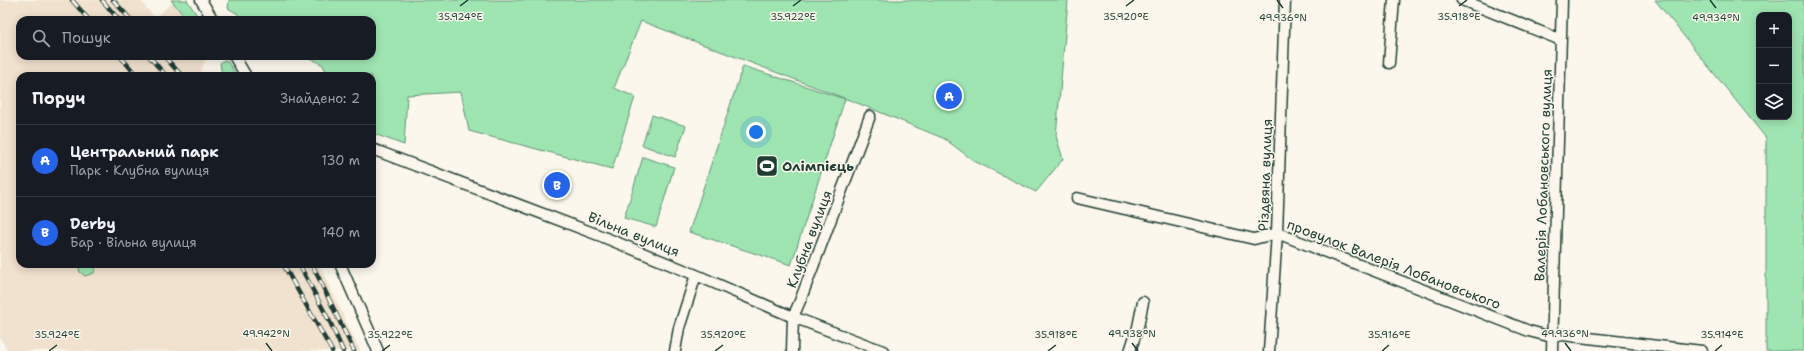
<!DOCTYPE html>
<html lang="uk">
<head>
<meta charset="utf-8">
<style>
  :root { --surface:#171b24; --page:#20242c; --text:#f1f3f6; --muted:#9ea1a6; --line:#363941; --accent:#2563eb }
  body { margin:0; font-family:"Shantell Sans",sans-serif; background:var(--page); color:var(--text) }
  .controls { position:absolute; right:12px; top:12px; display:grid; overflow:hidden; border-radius:8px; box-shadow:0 2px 10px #0003 }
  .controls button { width:36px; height:36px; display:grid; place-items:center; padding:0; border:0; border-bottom:1px solid var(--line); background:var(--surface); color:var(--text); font:20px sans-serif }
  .you { position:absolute; left:756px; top:132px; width:14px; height:14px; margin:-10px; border:3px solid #fff; border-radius:50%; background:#1a73e8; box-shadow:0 0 0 6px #1a73e833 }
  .badge { display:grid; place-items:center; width:26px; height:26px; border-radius:50%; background:var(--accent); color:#fff; font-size:13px; font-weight:700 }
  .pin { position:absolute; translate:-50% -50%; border:2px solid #fff; box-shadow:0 1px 4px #0006 }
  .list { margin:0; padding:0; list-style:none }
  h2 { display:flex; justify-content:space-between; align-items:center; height:52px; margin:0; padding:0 16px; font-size:17px }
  h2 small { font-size:13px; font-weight:400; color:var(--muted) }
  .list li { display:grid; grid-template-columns:26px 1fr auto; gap:12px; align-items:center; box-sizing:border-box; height:72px; padding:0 16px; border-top:1px solid var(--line) }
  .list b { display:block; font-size:15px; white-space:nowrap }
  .list p { margin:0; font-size:13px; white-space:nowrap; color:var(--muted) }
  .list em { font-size:13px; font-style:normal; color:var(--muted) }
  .icon { flex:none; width:22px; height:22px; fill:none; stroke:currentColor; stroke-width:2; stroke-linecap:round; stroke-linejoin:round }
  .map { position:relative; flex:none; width:1804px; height:351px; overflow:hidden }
  .search { position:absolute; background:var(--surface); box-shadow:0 2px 10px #0003; left:16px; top:16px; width:360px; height:44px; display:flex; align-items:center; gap:10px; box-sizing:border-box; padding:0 14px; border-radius:12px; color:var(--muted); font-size:15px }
  .panel { position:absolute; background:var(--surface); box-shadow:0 2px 10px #0003; left:16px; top:72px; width:360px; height:196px; border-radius:12px }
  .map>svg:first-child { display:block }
</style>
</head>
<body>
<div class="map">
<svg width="1804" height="351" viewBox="0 0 1804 351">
  <rect width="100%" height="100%" fill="#fbf7ec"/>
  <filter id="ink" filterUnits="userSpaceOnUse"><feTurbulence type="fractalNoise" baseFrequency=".025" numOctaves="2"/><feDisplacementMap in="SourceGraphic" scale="8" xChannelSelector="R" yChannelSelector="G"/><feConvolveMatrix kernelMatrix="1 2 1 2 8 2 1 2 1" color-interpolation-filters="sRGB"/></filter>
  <g filter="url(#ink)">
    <path fill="#f1e1cf" d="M0,0H140L155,18L172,3L186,20H20V56H207L201,71L204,76H20V264H319L360,351H8L0,338Z"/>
    <path fill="#9fe5b2" stroke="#5f9173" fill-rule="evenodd" d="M171,0H187L200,20H187Z
      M229,0H1068L1056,136L1063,159L1036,192L974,161L945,139L865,106L641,21L614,88L635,97L612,169L469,131L461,92L407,95L404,145L372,133V76H328L323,65L306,56H372V20H247L239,17L238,14L228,8Z
      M1655,0H1804V351H1766V138ZM1759,15H1789V117H1759Z
      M224,60L227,61L237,76H226L221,70L220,63Z
      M743,66L845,99L791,265L689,232Z
      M652,115L686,126L675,157L642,145Z
      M643,157L674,167L656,227L624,218Z
      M78,264H97L94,273L85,276L80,272Z"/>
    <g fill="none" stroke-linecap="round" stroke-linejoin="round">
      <g stroke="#1f3d34" stroke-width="13">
        <path id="street" d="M201,0L213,20
          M1462,0L1561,40
          M234,56L246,76
          M1389,63L1394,0
          M372,149L601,236L696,275L793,317L883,351
          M1077,198L1254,239L1277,233L1529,331L1552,337L1562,335L1702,351
          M340,264L378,351
          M675,351L679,328L696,275
          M792,351L793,317L800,301L870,116
          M1130,351L1138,327L1143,302
          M1269,351L1277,233L1285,0
          M1552,351L1562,0"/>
      </g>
      <use href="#street" stroke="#fbf7ec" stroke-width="10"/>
      <g stroke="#1f3d34" stroke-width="4.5">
        <path id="rail" d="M72,0L89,20
          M102,0L119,20
          M113,0L131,20
          M120,56L137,76
          M149,56L166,76
          M164,56L182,76
          M283,264L332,351
          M299,264L331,324L343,351
          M312,264L354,351"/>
      </g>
      <use href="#rail" stroke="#fbf7ec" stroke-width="3" stroke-dasharray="9" stroke-linecap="butt"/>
    </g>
  </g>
  <path fill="none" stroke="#1f3d34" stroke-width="1.5" d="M1277,0L1283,8M1710,0L1716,8M460,6L468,0M793,6L801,0M1126,6L1134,0M1459,6L1467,0M266,343L272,351M1132,343L1138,351M1565,343L1571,351M49,351L57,345M382,351L390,345M715,351L723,345M1048,351L1056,345M1382,351L1389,345M1715,351L1722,345"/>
  <defs>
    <g id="stadium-square" transform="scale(1.15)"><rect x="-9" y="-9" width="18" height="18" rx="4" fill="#1f3d34" stroke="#fbf7ec"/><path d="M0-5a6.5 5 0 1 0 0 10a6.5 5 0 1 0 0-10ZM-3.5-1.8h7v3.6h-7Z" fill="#fff"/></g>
  </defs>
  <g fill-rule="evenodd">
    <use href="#stadium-square" x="767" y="166"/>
  </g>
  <g text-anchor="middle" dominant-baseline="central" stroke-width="3" stroke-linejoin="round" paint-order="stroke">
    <g font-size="14" font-weight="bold" fill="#1f3d34" stroke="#fbf7ec" text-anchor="start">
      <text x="782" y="166">Олімпієць</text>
    </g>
    <g font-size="14" fill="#1f3d34" stroke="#fbf7ec">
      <text transform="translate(1265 175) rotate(-88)">Різдвяна вулиця</text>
      <text transform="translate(1543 175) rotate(-88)">Валерія Лобановського вулиця</text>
      <text transform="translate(634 234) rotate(22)">Вільна вулиця</text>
      <text transform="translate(809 239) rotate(-69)">Клубна вулиця</text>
      <text transform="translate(1394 264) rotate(21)">провулок Валерія Лобановського</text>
    </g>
  </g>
  <g font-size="10" text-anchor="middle" fill="#1f3d34" stroke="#fbf7ec" stroke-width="3" stroke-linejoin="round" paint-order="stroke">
    <text x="460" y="20">35.924°E</text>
    <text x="1459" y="20">35.918°E</text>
    <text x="793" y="20">35.922°E</text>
    <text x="1126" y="20">35.920°E</text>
    <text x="1716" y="21">49.934°N</text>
    <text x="1283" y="21">49.936°N</text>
    <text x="266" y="337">49.942°N</text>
    <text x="1132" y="337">49.938°N</text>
    <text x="1565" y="337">49.936°N</text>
    <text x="57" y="338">35.924°E</text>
    <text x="390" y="338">35.922°E</text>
    <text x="723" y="338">35.920°E</text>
    <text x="1056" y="338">35.918°E</text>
    <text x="1389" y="338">35.916°E</text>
    <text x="1722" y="338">35.914°E</text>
  </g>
</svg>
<div class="controls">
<button>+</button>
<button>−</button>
<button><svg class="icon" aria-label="layers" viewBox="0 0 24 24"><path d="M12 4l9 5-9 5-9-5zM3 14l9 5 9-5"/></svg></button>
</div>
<div class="you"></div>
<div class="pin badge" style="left:949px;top:96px">A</div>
<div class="pin badge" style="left:557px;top:185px">B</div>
<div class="search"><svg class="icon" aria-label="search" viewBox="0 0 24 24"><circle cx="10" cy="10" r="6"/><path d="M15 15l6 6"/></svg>Пошук</div>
<section class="panel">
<h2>Поруч<small>Знайдено: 2</small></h2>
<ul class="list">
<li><span class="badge">A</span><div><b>Центральний парк</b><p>Парк · Клубна вулиця</p></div><em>130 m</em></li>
<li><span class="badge">B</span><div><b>Derby</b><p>Бар · Вільна вулиця</p></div><em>140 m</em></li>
</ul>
</section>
</div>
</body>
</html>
